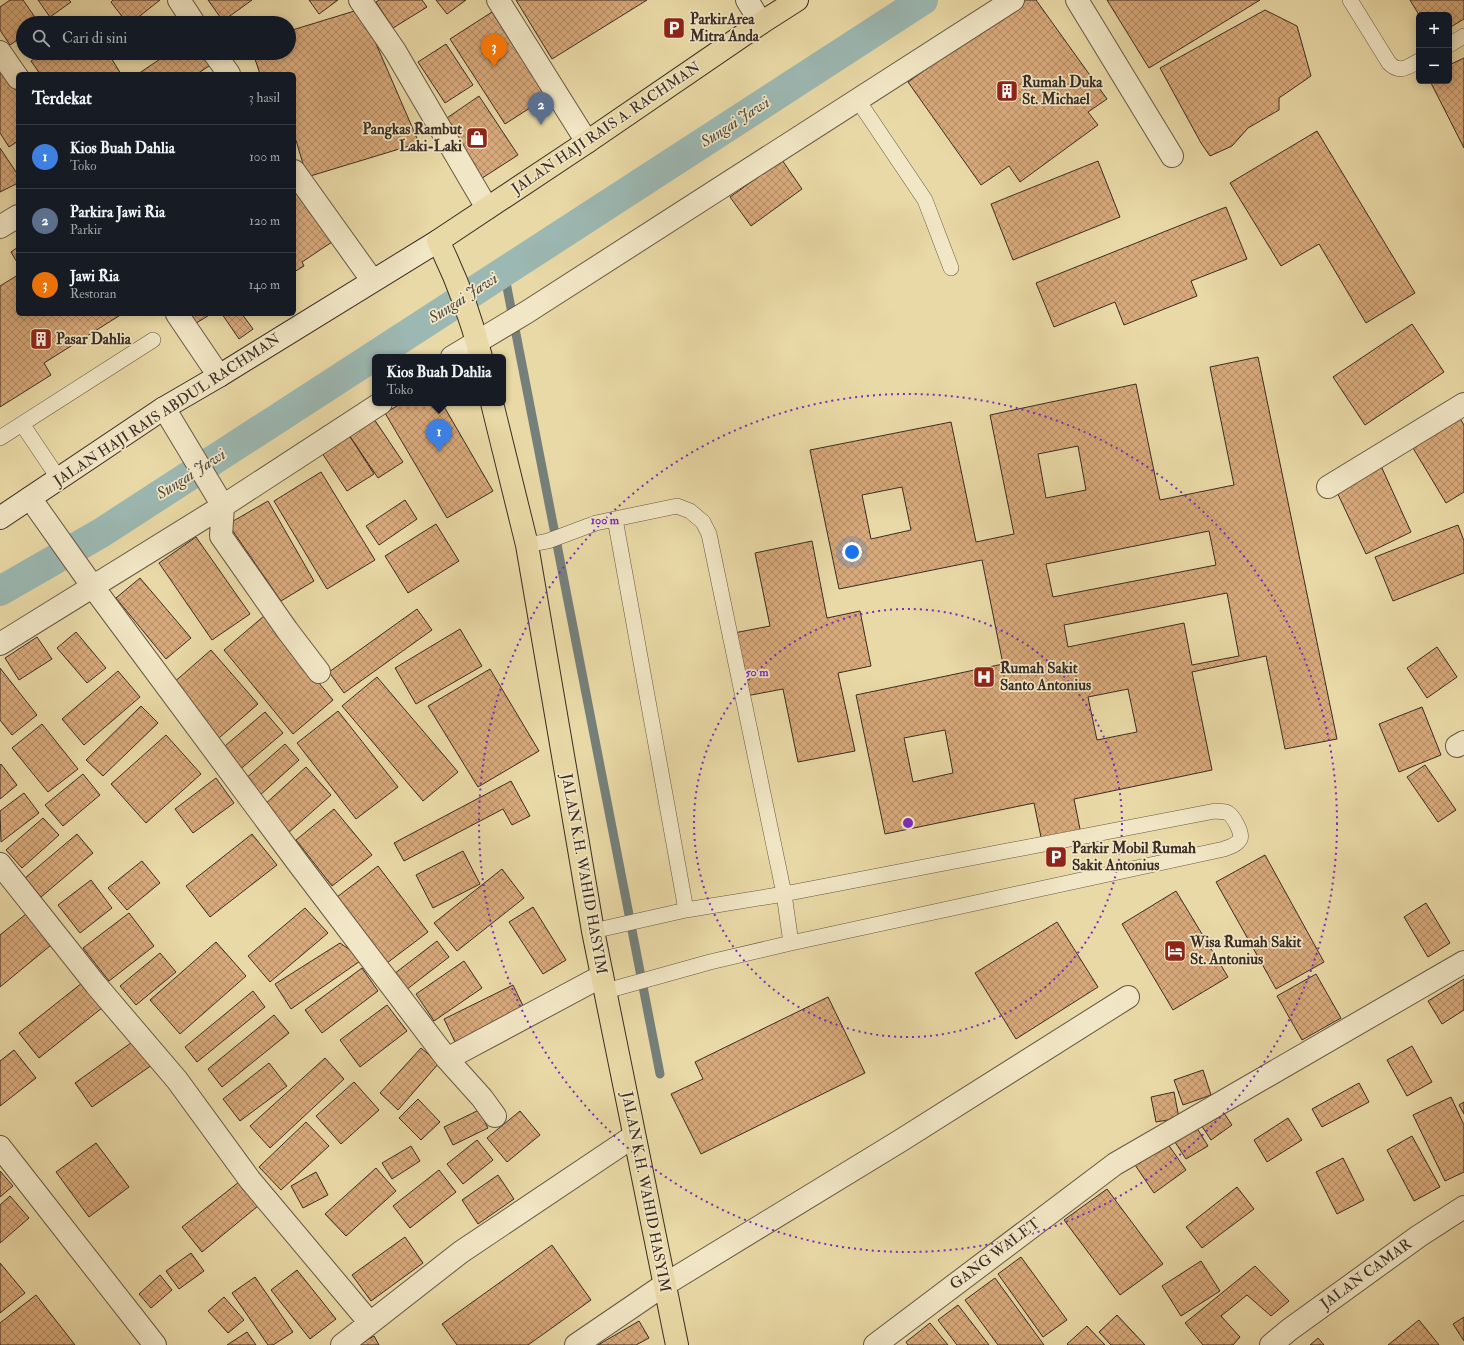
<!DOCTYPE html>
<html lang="id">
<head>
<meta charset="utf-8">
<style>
  :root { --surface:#171b24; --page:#242831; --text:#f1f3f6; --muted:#9ea1a6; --line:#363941; --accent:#c59692 }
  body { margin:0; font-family:"IM FELL Double Pica",serif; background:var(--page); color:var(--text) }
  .controls { position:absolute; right:12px; top:12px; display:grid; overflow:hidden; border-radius:6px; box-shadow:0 2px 10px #0003 }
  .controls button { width:36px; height:36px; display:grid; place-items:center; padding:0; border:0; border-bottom:1px solid var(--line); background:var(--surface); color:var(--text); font:20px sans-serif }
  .you { position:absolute; left:852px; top:552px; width:14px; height:14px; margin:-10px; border:3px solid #fff; border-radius:50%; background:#1a73e8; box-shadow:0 0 0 6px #1a73e833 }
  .badge { display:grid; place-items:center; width:26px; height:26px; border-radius:50%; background:var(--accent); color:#fff; font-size:13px; font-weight:700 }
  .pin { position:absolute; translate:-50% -33px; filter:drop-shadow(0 1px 2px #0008) }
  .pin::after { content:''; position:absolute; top:21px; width:14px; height:12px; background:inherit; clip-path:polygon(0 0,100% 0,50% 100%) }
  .popup { position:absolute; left:372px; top:354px; width:134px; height:52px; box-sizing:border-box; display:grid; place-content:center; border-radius:6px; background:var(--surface); filter:drop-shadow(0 1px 3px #0005); font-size:13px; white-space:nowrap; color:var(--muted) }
  .popup b { font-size:15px; color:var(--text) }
  .popup::after { content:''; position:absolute; left:50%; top:100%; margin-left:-8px; border:8px solid transparent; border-top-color:var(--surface) }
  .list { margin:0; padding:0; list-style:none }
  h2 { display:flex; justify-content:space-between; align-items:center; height:52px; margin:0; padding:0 16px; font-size:17px }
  h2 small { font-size:13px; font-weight:400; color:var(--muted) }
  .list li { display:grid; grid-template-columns:26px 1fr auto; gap:12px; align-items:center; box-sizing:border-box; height:64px; padding:0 16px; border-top:1px solid var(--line) }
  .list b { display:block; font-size:15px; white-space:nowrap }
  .list p { margin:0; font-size:13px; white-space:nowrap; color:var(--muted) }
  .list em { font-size:13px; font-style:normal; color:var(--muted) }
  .icon { flex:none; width:22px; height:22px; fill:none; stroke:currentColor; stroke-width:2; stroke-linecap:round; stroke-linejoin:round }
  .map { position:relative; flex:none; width:1464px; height:1345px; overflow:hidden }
  .search { position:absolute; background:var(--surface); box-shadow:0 2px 10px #0003; left:16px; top:16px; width:280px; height:44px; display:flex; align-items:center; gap:10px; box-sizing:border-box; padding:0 14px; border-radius:22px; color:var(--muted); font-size:15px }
  .panel { position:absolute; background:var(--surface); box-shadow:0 2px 10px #0003; left:16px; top:72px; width:280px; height:244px; border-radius:6px }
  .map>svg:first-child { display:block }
</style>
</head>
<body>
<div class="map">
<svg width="1464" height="1345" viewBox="0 0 1464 1345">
  <defs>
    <pattern id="building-cross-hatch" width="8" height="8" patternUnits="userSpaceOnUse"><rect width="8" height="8" fill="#d8a97a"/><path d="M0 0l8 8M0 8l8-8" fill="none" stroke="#b08a64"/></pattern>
  </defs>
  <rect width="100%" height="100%" fill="#e9d9a6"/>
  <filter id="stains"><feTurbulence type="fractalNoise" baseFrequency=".005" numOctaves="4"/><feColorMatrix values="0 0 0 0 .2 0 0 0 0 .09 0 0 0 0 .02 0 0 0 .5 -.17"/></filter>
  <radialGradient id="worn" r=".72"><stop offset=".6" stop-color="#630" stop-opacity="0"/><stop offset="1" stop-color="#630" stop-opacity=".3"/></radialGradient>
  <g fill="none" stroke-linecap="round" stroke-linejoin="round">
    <path stroke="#75807a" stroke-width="9" d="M504,272L660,1074"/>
    <path stroke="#9cb8b2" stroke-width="30" d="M0,591L101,533L923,0"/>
  </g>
  <path fill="url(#building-cross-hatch)" stroke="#3a2d25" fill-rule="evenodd" d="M10,0H23L39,23H23V36L10,45L0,30V7Z
    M38,0H69L71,2L50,17Z
    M113,0H160L131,23H127L111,2Z
    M208,0H252L223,21Z
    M309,0H338L319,14Z
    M379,0H422L427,7L393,28L376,2Z
    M436,0H466L447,14Z
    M516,0H647L552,59Z
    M1023,0H1036L1107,99L1088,112L1098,125L1020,182L1009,166L981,185L908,82Z
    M1107,0H1260L1149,68Z
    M1410,0H1464V19L1449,28V15H1419Z
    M361,9L419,143L307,177L294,134V74H260L253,53H289V31Z
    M1265,10L1297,26L1311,76L1279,98V110L1248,128L1232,146L1210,156L1201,143L1160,68Z
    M492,12L547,97L505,124L450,39Z
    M446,44L473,85L445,103L418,62Z
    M43,53H108L121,74H40L31,61Z
    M169,53H205L212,64L197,74H138Z
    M1464,58V148L1430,81H1449V65Z
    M0,65L18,93V141L9,147L0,133Z
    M479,96L518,155L476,182L444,120Z
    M1317,131L1415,293L1366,323L1319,244L1281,266L1230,183Z
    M0,148L18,175V183L0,192Z
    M782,160L802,189L751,226L730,197Z
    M1098,161L1120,217L1013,260L991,204Z
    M302,191L335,240L302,262L304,266L294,272V196Z
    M1226,207L1247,259L1191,281L1197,296L1124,325L1115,302L1054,327L1036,283Z
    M18,247V264L11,252Z
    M18,275V314H122L44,363L51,375L0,407V286Z
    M186,314H211L193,325Z
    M222,314H242L253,329L239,339Z
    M1412,324L1444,372L1365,425L1333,377Z
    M1258,357L1337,739L1285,749L1266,656L1192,672L1212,770L1074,799L1081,834L1042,842L1034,803L885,834L856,695L1003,664L982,560L839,589L810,450L951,422L976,542L1014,534L990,415L1136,384L1160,500L1234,485L1210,367ZM1078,446L1086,490L1046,498L1038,454ZM902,487L911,530L871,539L862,495ZM1209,531L1216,565L1053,597L1046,564ZM1227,593L1239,656L1192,665L1184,623L1068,647L1064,625ZM1128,689L1137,732L1097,740L1088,697ZM945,730L953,773L913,782L904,738Z
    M402,403H442L493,491L447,518L385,413Z
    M1457,414L1464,425V492L1446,503L1410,443Z
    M374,419L403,462L378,478L349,435Z
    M349,435L374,474L347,491L322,453Z
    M1381,466L1411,532L1366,554L1335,488Z
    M321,472L375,560L327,589L274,501Z
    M405,500L417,519L379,545L366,526Z
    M268,501L314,581L281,601L228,524Z
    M436,524L459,561L408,593L385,556Z
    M1458,525L1464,541V573L1393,601L1375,557Z
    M196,537L250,614L212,640L159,563Z
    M812,541L827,618L860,611L871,666L838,673L855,751L798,762L783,689L746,696L734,633L770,626L755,553Z
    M140,578L191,638L166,659L116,598Z
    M417,609L432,630L344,693L329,672Z
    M264,616L333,700L293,734L224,650Z
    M460,629L482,666L416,704L395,668Z
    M76,632L106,668L87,683L57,648Z
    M37,637L52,659L19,680L5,658Z
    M1437,647L1457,677L1427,698L1407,668Z
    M211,650L258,704L219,738L172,684Z
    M0,668L37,715L12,735L0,720Z
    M490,669L539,751L478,787L428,706Z
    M118,671L140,697L84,745L62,719Z
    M377,677L458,772L423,801L342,706Z
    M141,706L158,723L103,776L86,760Z
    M1422,707L1441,755L1399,772L1379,724Z
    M338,711L398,787L356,819L297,743Z
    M265,712L283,733L237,772L219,751Z
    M42,724L78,769L48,792L12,748Z
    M166,735L201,774L146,823L111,784Z
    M285,744L299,760L259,796L244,780Z
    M1,764L17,785L0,799V765Z
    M1425,765L1456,810L1438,822L1407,777Z
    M306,767L331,795L288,833L263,806Z
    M83,774L100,795L63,826L45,805Z
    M216,778L234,803L193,833L175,809Z
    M511,781L530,816L512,825L503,809L404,861L394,843Z
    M24,793L39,813L1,842L0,811Z
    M334,809L372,855L332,886L296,840Z
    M43,818L59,835L22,868L6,850Z
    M77,834L93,853L41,897L25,878Z
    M252,834L277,865L210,917L186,886Z
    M463,851L480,884L433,908L416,875Z
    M1265,855L1324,962L1276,989L1216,882Z
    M142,861L160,883L127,910L108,888Z
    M378,866L428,932L387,963L337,897Z
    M502,869L524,898L457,951L434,923Z
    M91,880L112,908L80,933L58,905Z
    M1176,891L1228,977L1173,1010L1122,924Z
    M1426,903L1450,943L1428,957L1404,917Z
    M533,907L566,960L543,974L509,922Z
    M305,908L328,933L270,982L248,956Z
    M31,910L56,941L0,987V935Z
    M129,913L154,946L109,981L83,948Z
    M1057,922L1098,987L1016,1039L975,973Z
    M437,941L449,957L406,990L394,974Z
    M216,942L246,976L180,1034L150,1000Z
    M340,943L363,959L291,1009L275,984Z
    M160,953L176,972L136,1005L120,986Z
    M464,961L482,988L434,1021L416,994Z
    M362,968L378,991L322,1033L305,1010Z
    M1316,974L1341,1018L1302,1040L1277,996Z
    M1464,979V1010L1442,1024L1428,1001Z
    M82,983L102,1008L39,1058L19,1033Z
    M513,985L526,1012L457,1046L444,1019Z
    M253,991L265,1007L197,1062L185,1047Z
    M828,997L865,1073L701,1154L671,1094L703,1079L695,1062Z
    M387,1005L407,1031L360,1067L340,1040Z
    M274,1015L289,1033L222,1087L208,1069Z
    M135,1040L152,1065L92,1107L75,1083Z
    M1412,1046L1432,1082L1407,1096L1387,1060Z
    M421,1048L439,1063L398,1110L380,1093Z
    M14,1050L36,1078L0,1106V1061Z
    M325,1058L344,1079L270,1148L250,1126Z
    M269,1063L287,1086L240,1121L223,1099Z
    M1203,1070L1211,1095L1183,1105L1174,1080Z
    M354,1082L379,1110L341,1144L316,1116Z
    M1359,1083L1369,1102L1322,1127L1312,1109Z
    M1174,1092L1179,1118L1156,1122L1151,1097Z
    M1451,1097L1464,1125V1172L1445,1181L1413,1115Z
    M418,1099L440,1122L421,1140L399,1118Z
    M1464,1102V1114L1459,1105Z
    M1220,1107L1232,1125L1211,1140L1199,1122Z
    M479,1110L488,1128L453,1145L444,1127Z
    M520,1111L540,1135L507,1162L487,1138Z
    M1288,1118L1302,1140L1267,1162L1254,1140Z
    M306,1122L329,1146L281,1190L259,1167Z
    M1195,1125L1208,1146L1186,1159L1173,1139Z
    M1412,1136L1440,1187L1414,1201L1387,1150Z
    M477,1140L493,1160L463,1184L447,1164Z
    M1165,1140L1186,1170L1154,1193L1133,1162Z
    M96,1143L129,1187L89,1217L56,1172Z
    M411,1146L420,1161L392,1179L382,1163Z
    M1343,1158L1364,1200L1337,1214L1316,1172Z
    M376,1168L396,1191L346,1236L325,1214Z
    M439,1170L456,1192L410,1228L393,1206Z
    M0,1171L13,1186L0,1197Z
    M316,1172L328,1195L303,1208L291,1186Z
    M498,1175L514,1199L478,1224L462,1200Z
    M239,1182L258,1206L202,1252L182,1227Z
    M1237,1187L1254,1209L1202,1248L1186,1227Z
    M1107,1189L1163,1264L1120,1295L1064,1220Z
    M10,1196L29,1218L0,1243V1205Z
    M405,1237L423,1263L371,1301L352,1275Z
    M552,1245L591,1300L528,1345H457L442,1324Z
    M191,1253L204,1271L179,1289L166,1271Z
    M1021,1257L1067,1320L1043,1337L998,1274Z
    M1201,1261L1220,1291L1181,1316L1162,1286Z
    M0,1263L25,1293L0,1313Z
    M1255,1266L1289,1301L1271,1316L1247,1295L1221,1316L1240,1337L1233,1345H1203L1185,1323Z
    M297,1270L336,1319L310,1339L271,1290Z
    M160,1275L172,1290L151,1308L139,1294Z
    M255,1277L293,1332L273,1345H268L232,1293Z
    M995,1278L1044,1345H998L965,1300Z
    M36,1295L75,1345H0V1323Z
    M224,1297L244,1320L228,1333L208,1311Z
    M958,1305L989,1345H957L938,1320Z
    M1117,1315L1145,1345H1111L1099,1332Z
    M1464,1317V1341L1453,1324Z
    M1419,1320L1439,1345H1388Z
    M639,1321L649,1338L636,1345H598Z
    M930,1323L948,1345H908L906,1342Z
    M1087,1326L1105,1345H1068L1067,1344Z
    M247,1332L256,1345H227Z
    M374,1336L379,1345H358Z
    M1318,1338L1324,1345H1310Z"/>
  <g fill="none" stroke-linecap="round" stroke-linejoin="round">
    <g stroke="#665845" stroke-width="16">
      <path id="lane" d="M1350,0L1389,63C1400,74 1407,67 1419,61
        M1449,45L1464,36
        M857,99L925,200L951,268
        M22,424L59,479
        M0,438L153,340
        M615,519L686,910
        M527,545L548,541L596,523L677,506L690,511L703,522L709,534L784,894L791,943
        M593,931L686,910L784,894L1215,811C1220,812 1225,811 1228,813C1233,816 1243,833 1240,839C1237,845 1229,847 1224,849L791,943L710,962L606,991"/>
    </g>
    <g stroke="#665845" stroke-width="24">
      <path id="street" d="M179,0L194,23
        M360,0L395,51L487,208
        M498,0L587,142
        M747,0L761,23
        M1077,0L1172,156
        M0,52L18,78
        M214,53L229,74
        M294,171L372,280
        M0,227L18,216
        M177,314L219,376
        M452,357L527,312L1013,0
        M164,408L223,506L221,536L287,630L319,672
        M1328,487L1464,404
        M30,498L93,587L298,863L447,1059L482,1098L495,1116
        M0,644L223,506L381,403
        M1457,746L1464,742
        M0,864L96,985L177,1080L250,1180L370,1323
        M447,1059L602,976
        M0,1147L155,1345
        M342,1345L461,1252L634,1136
        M576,1345L664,1285L900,1141L1128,997
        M875,1345L1115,1164L1464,962
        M1271,1345L1289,1330L1419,1236L1464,1207"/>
    </g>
    <g stroke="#3a2d25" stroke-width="24">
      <path id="secondary" d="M0,518L164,408L219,376L438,241"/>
    </g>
    <g stroke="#3a2d25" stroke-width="24">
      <path id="primary" d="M481,357C471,317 456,277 438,241L587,142L761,23L797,0
        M492,403L527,545L593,931L677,1345"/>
    </g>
    <use href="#lane" stroke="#f1e6c5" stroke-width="15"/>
    <use href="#street" stroke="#f1e6c5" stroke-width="22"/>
    <use href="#secondary" stroke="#f1e6c5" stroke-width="22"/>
    <use href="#primary" stroke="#e9d9a6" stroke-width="22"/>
  </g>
  <g fill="none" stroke="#7b2cbf" stroke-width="2" stroke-dasharray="2 4">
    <circle cx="908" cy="823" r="214"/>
    <circle cx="908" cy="823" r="429"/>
  </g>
  <defs>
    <g id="parking-square" transform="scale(1.15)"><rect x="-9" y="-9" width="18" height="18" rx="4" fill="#8f2418" stroke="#f1e6c5"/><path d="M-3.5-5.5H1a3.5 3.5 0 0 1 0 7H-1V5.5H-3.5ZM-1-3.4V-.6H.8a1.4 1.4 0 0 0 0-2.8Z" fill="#fff"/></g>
    <g id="building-square" transform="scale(1.15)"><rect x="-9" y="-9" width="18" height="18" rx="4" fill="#8f2418" stroke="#f1e6c5"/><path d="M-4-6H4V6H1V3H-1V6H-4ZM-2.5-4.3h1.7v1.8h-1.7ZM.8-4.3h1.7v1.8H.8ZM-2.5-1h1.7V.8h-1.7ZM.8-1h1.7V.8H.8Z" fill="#fff"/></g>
    <g id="shop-square" transform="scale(1.15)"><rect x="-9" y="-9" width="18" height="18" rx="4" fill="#8f2418" stroke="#f1e6c5"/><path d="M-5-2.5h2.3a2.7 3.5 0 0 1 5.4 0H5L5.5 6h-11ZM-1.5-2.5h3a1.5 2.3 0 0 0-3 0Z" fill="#fff"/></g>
    <g id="hospital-square" transform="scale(1.15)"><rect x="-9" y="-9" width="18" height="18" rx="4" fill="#8f2418" stroke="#f1e6c5"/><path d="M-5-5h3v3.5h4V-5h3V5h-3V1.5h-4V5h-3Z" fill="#fff"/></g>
    <g id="hotel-square" transform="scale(1.15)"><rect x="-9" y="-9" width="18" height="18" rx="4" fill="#8f2418" stroke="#f1e6c5"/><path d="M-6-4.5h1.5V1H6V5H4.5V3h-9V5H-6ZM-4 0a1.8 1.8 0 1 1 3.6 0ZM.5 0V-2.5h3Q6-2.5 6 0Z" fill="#fff"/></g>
  </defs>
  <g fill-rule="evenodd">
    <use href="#parking-square" x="674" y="28"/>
    <use href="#building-square" x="1007" y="91"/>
    <use href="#shop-square" x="477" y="138"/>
    <use href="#building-square" x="41" y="339"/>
    <use href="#hospital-square" x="984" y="677"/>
    <use href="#parking-square" x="1056" y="857"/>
    <use href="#hotel-square" x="1175" y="951"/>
  </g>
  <g text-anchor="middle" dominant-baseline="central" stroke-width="3.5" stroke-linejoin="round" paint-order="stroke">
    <g font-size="15" font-weight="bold" fill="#3a2d25" stroke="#f1e6c5" text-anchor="start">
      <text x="690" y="19">ParkirArea<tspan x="690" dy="17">Mitra Anda</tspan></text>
      <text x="1022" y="82">Rumah Duka<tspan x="1022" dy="17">St. Michael</tspan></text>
      <text x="462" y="129" text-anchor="end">Pangkas Rambut<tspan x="462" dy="17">Laki-Laki</tspan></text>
      <text x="56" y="339">Pasar Dahlia</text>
      <text x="1000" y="668">Rumah Sakit<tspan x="1000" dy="17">Santo Antonius</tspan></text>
      <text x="1072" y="848">Parkir Mobil Rumah<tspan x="1072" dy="17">Sakit Antonius</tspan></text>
      <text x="1190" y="942">Wisa Rumah Sakit<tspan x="1190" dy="17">St. Antonius</tspan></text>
    </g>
    <g font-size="15" fill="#3a2d25" stroke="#f1e6c5">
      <text transform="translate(606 128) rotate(-34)">JALAN HAJI RAIS A. RACHMAN</text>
      <text transform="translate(167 410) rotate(-33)">JALAN HAJI RAIS ABDUL RACHMAN</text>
      <text transform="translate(584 874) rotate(80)">JALAN K.H. WAHID HASYIM</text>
      <text transform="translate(646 1192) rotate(79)">JALAN K.H. WAHID HASYIM</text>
      <text transform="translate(995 1254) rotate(-37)">GANG WALET</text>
      <text transform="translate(1366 1274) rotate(-36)">JALAN CAMAR</text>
    </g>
    <g font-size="16" font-style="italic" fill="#4e4941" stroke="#f1e6c5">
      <text transform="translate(735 122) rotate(-33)">Sungai Jawi</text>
      <text transform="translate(463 298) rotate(-33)">Sungai Jawi</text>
      <text transform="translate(191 474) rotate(-33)">Sungai Jawi</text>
    </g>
  </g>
  <circle cx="908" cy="823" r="6" fill="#7b2cbf" stroke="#f1e6c5" stroke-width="2"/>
  <g font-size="12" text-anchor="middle" font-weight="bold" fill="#7b2cbf" stroke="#f1e6c5" stroke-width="3.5" stroke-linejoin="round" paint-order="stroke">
    <text x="605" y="524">100 m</text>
    <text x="757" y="676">50 m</text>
  </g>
  <rect width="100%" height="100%" filter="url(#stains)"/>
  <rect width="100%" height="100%" fill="url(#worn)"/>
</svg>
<div class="controls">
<button>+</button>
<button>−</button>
</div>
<div class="you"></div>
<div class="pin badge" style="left:439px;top:452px;background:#3f7fe0">1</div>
<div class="popup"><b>Kios Buah Dahlia</b>Toko</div>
<div class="pin badge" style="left:541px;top:125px;background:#5c6f8a">2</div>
<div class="pin badge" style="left:494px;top:67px;background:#e8710a">3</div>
<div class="search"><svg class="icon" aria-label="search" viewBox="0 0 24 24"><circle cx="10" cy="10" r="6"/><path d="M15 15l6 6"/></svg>Cari di sini</div>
<section class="panel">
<h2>Terdekat<small>3 hasil</small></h2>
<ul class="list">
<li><span class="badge" style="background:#3f7fe0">1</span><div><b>Kios Buah Dahlia</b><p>Toko</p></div><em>100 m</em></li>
<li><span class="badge" style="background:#5c6f8a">2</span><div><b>Parkira Jawi Ria</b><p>Parkir</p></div><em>120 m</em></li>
<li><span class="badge" style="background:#e8710a">3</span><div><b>Jawi Ria</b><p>Restoran</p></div><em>140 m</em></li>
</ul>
</section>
</div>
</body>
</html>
